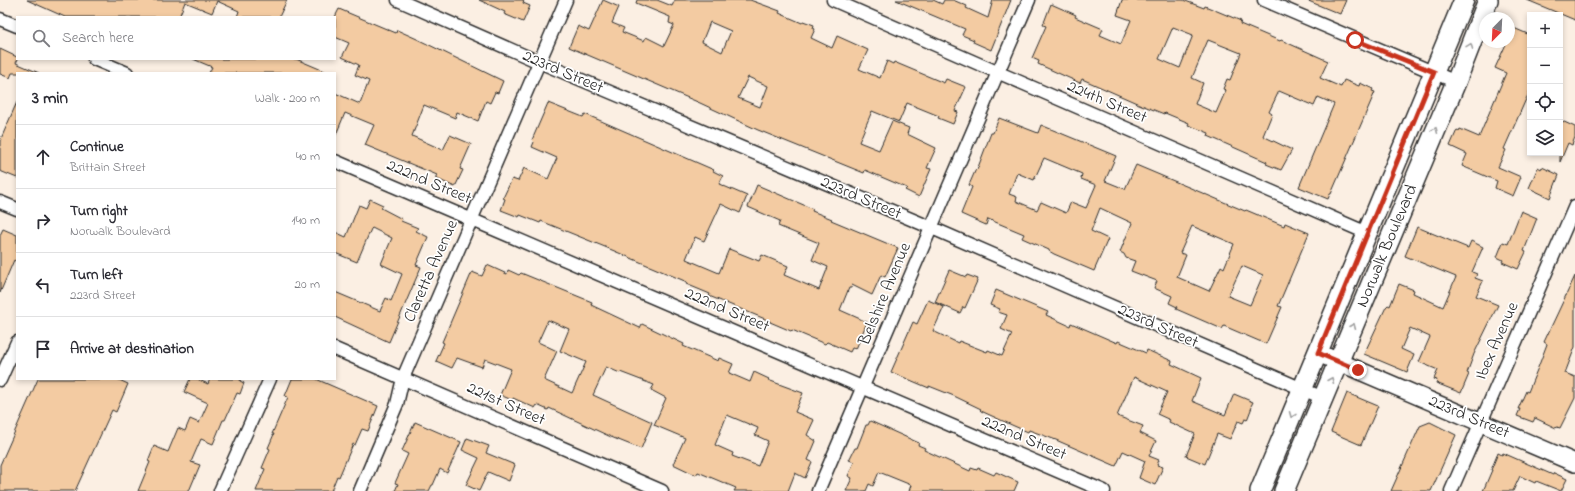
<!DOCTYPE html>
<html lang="en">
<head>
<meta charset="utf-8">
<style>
  :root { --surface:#fff; --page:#f2f2f3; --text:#2b2b33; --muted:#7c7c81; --line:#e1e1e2 }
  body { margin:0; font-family:"Indie Flower",sans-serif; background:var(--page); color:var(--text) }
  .controls { position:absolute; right:12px; top:12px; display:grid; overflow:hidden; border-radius:0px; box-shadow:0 2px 6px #0003 }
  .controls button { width:36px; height:36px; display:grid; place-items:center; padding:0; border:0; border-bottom:1px solid var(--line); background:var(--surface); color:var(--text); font:20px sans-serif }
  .compass { position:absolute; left:1479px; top:12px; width:36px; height:36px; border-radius:50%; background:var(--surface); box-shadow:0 2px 6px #0003; rotate:204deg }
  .stop { position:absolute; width:12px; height:12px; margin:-9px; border:3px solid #c8321e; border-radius:50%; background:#fff }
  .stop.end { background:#c8321e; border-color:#fff; box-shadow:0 1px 4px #0008 }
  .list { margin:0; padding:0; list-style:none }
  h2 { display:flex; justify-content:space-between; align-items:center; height:52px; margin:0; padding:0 16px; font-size:17px }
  h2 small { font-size:13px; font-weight:400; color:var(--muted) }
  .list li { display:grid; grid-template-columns:26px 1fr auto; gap:12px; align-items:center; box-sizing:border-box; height:64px; padding:0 16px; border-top:1px solid var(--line) }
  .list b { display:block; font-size:15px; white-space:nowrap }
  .list p { margin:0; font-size:13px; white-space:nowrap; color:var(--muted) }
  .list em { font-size:13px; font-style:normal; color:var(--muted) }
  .icon { flex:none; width:22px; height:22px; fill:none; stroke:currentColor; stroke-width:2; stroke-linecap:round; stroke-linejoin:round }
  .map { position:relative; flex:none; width:1575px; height:491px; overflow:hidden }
  .search { position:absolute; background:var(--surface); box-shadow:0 2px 6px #0003; left:16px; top:16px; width:320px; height:44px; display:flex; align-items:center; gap:10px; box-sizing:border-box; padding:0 14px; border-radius:0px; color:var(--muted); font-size:15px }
  .panel { position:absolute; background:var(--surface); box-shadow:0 2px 6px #0003; left:16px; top:72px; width:320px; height:308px; border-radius:0px }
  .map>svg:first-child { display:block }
</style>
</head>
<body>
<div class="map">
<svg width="1575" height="491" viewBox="0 0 1575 491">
  <rect width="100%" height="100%" fill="#fbefe3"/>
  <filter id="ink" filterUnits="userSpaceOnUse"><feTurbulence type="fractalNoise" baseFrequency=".025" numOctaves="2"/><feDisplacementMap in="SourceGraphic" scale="8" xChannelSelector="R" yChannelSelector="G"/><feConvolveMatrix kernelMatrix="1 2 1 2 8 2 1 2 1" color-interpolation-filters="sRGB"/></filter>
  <g filter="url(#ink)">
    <path fill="#f3cba2" stroke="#2b2b2b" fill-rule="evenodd" d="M27,0H287L279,17H237L239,11L217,1L212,13L185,2L179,17H65Z
      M479,0H524L523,3L530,6L523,22L504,14L505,12Z
      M603,0L619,7L612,23L624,28L622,32L644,41L646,37L664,46L674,25L669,23L670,17L636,3L637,0H657L672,6L675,0H750L780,11L779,13L802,23L803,21L814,25L813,28L815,29L811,38L832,48L837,36L868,50L859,69L880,78L887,61L893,64L894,62L944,83L946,79L966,87L955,111L958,112L953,124L938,118L939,116L907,103L899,122L872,111L859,142L879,150L892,121L909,128L907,134L936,148L927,168L931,169L919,197L905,190L907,188L865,170L864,173L758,130L700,103L569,47L578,26L589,31ZM710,22L731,31L722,52L702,42ZM748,77L768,86L760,107L738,98Z
      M896,0H933L942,4L944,0H953L967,6L966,8L988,18L993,0H1011L991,50L973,42L974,40L962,35L965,29Z
      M1122,0H1183L1204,8L1205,6L1241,21L1240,24L1280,41L1281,40L1328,61L1320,78L1341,87L1344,80L1359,86L1360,83L1373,89L1372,91L1375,92L1331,194H1330L1328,199L1299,187L1334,104L1318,97L1314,106L1279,91L1269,112L1272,114L1263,136L1292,150L1281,170L1266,164L1267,162L1208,136L1209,133L1188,125L1189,123L1165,113L1164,114L1139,104L1082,79L1080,83L1038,64L1039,61L1032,58L1046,26L1043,25L1051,4L1076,15L1075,17L1103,29L1100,35L1121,44L1131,20L1117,15ZM1173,27L1193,35L1180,68L1159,59ZM1208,40L1241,53L1230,80L1227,79L1223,89L1226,90L1216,113L1195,104L1203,83L1192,78Z
      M1306,0H1346L1340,14Z
      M1527,0H1575V20Z
      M339,9L396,33L397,30L417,39L503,81L498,93L495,92L490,103L486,101L478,121L457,112L455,118L424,105L412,136L443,150L450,135L471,144L460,169L463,170L455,187L435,178L437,175L365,145L374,125L345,113L335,137V93L360,104L369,81L355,75L359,65L342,57L349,43L335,37V17Z
      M1509,26L1530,35V90L1504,149L1506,150L1498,167L1521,177L1513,196L1495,188L1497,181L1462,166L1467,154L1450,146L1457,130L1459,131L1460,129L1479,137L1506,73L1495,68L1507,42H1509Z
      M0,49L17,57L18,59L16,63L39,73H12L10,78L0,74Z
      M193,59H296L329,73H209L212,67Z
      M17,102V178L0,171V141Z
      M548,103L583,117L585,114L714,170L713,171L723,176L719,184L747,196L740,213L721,204L704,241L695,237L686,259L719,273L729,249L759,261L762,255L788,266L784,275L819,290L828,267L812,260L819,243L778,226L780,221L748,207L757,185L813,209L812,211L832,219L831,220L898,248L885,277L881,275L872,295L852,285L851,288H849L840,310L867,322L856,349L852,348L850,352L827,342L825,344L792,330L791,331L770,322V321L709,296L710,294L686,284L687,282L605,247L541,221L540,223L520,215L519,217L501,210L505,199L503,198L512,179L518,181L524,168L548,179L557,158L532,147L534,142L532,140Z
      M999,118L1038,133L1041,125L1116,156L1105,181L1125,189L1136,165L1245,211L1246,210L1284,226L1285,223L1309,233L1278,306L1282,307L1266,344L1224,326L1222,329L1176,309L1177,307L1169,303L1172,296L1154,288L1157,281L1131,271L1135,261L1126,258L1124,254L1120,252L1132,223L1100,208L1091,231L1108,239L1094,271L1054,254L1049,251V250L1022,238L1024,234L988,219L986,225L961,214L972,187L969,185L976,169L977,170L991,133H993ZM1044,158L1082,174L1081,179L1096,185L1086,208L1071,202L1066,213L1041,202L1037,210L1016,201L1017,197L1009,194L1017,173L1034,180ZM1192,226L1234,244L1224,268L1221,266L1209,291L1177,277L1186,255L1180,253ZM1242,266L1263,275L1250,305L1228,296Z
      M1560,120L1575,127V137L1572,145L1568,143L1560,162Z
      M1538,167L1541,169L1542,167L1559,175L1550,198L1529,188Z
      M370,199L383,205L381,208L402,219L401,221L418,228L416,231L428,237L416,265L421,267L389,342L335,317V292L380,311L386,298L391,301L402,274L381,264L392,238L372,228L371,229L357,262L335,253V232L346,237L359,205L366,208Z
      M1521,211L1537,218L1524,251L1526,252L1518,269L1502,262L1503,260L1497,257L1503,242L1508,244Z
      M1417,227L1468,248L1471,241L1483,247L1472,272L1477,274L1475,278L1483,281L1476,296L1498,305L1474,354L1467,373L1469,374L1461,393L1436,383L1437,380L1434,379L1438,370L1419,362L1430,337L1410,328L1401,349L1414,355L1407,372L1364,354L1386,307L1388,305L1390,306L1399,284L1414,290L1413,293L1443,307L1456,277L1405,256Z
      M3,229L17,235V262L14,260L0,293V235Z
      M487,265L507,274L508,270L519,275L521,273L592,302L591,305L640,328L642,324L684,344L683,346L718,361L719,358L733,364L729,373L750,382L754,372L769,379L768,380L803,393L795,412L814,420L807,435L816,441L808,460L812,462L805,478L795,473L788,491H734L736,488L698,472L696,475L673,464L685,438L654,425L666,398L651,390L654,385L620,372V373L606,367L593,395L652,422L641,449L611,437L549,408L548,410L537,405L535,408L513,398L512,400L500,395L511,369L485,359L482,367L457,358L452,368L436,361L444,343L442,342L472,272L482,276ZM548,320L569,329L560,351L586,362L572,393L544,380L557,351L538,342ZM727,415L758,428L755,435L768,441L758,466L732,456L733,453L715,445Z
      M949,270L966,277L967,275L978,279L965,308L963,307L960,313L935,302Z
      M1575,276V347L1565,373L1575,377V398L1560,428L1557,427L1556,428L1535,418L1533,422L1517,416L1520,409H1518L1526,391L1528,392L1539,365L1547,344L1544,342Z
      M996,290L1048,312L1046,315L1070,326L1071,323L1117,343L1118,341L1146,353L1147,350L1172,361L1171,364L1201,378L1192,401L1225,415L1234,394L1253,402L1251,406L1252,407L1247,420L1245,419L1243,423L1238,421L1230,439L1217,434L1205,464L1186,456L1195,434L1169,422L1170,420L1157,414L1167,392L1134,377L1117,416L1143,426L1140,433L1156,441L1149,456L1159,460L1157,465L1163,467L1155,485L1139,478L1145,461L1123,451L1116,466L1056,440L1029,430L1028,432L1014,426L981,411L980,410L981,409L954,396L929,386V388L891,372L913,322L917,324L928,300L944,307L933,331L958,343L959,341L987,352L988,350L1002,356L1012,334L1001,329L1007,315L998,312L1000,309L990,305Z
      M38,379H117L128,384L116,412L112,410L75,491H0V465Z
      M190,379H197L208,384L210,379H241L240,381L244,383L240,394L237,393L225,420H223L213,444L201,439L191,462L200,465L189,491H138L150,462L148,461L154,446L168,452L178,428L185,431L190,419L199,423L208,403L184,392Z
      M292,379H316L378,406L368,431L362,429L355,445L353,444L339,477L337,476L331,491H256L265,469L262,468L270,449L268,448L274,434H272L288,397L285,396Z
      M1347,393L1378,406L1361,445L1331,432Z
      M870,421L919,443L918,445L925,448L924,450L970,471L971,468L977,470L978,468L994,475L996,472L1018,482L1014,491H909L911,485L879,472L873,486L869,484L866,491H846L852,478L848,476L854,462L849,460L855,448H857L866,425H868Z
      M415,422L461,442L447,473L440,469L433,485H432L429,491H395L398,484L395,483L408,454L402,451Z
      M1430,422L1456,435L1431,491H1391L1420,426Z
      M467,438L489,446L486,453L515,465L509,481L488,472L479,491L466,485L479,458L462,450Z
      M1498,453L1502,455L1503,453L1553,475L1554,473L1567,479L1561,491L1536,481L1535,483L1520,476L1513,491H1483L1492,470H1491Z"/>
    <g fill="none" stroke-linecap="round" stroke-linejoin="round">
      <g stroke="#2b2b2b" stroke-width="15">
        <path id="street" d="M398,0L539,62L932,228L1323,398
          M833,0L997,72L1367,233
          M1264,0L1456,82
          M0,19L17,26
          M94,59L127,73
          M335,161L1104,491
          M0,202L17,209
          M335,349L662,491
          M0,380L17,342
          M220,491L270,379
          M360,491L397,404L403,378L566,0
          M818,491L1029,0
          M1451,491L1575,206"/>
      </g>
      <g stroke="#2b2b2b" stroke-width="20">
        <path id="secondary" d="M1318,353L1575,463"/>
      </g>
      <g stroke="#2b2b2b" stroke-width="22">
        <path id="primary" d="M1260,491L1464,0
          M1284,491L1456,82L1488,0"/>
      </g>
      <use href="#street" stroke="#fff" stroke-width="12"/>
      <use href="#secondary" stroke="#fff" stroke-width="17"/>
      <use href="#primary" stroke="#fff" stroke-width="19"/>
    </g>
    <defs><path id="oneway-chevron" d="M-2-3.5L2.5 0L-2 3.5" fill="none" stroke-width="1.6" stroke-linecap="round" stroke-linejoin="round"/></defs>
    <g stroke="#a0a0a0">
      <use href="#oneway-chevron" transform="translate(1470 46) rotate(-69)"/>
      <use href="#oneway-chevron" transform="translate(1435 130) rotate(-67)"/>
      <use href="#oneway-chevron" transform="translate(1353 326) rotate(-67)"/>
      <use href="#oneway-chevron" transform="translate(1331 380) rotate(-67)"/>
      <use href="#oneway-chevron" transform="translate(1292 415) rotate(112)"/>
    </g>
  </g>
  <g fill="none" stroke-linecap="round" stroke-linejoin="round" filter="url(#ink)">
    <path stroke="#c8321e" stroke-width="5" d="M1355,40L1434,72L1318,353L1358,370"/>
  </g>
  <g text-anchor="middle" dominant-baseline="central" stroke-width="3.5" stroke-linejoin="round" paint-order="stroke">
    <g font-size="17" fill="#2b2b2b" stroke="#fff">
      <text transform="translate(563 72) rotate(23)">223rd Street</text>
      <text transform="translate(1107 102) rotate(23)">224th Street</text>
      <text transform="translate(429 182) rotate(23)">222nd Street</text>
      <text transform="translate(861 198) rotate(23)">223rd Street</text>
      <text transform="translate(1387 246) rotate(-67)">Norwalk Boulevard</text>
      <text transform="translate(431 271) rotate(-66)">Claretta Avenue</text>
      <text transform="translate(885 294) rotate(-67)">Belshire Avenue</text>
      <text transform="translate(727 310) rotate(23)">222nd Street</text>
      <text transform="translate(1158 326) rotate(24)">223rd Street</text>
      <text transform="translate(1497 341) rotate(-66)">Ibex Avenue</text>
      <text transform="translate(506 404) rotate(24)">221st Street</text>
      <text transform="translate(1469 417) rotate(23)">223rd Street</text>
      <text transform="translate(1024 438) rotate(23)">222nd Street</text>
    </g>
  </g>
</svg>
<div class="controls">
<button>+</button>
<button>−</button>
<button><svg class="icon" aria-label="locate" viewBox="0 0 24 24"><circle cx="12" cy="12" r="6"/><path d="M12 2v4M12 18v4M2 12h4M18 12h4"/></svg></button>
<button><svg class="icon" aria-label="layers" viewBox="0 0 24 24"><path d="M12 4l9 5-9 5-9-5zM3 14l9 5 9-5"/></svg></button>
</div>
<svg class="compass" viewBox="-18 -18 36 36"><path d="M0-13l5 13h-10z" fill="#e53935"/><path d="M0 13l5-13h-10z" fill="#7c7c81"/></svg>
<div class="stop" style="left:1355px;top:40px"></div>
<div class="stop end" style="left:1358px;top:370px"></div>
<div class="search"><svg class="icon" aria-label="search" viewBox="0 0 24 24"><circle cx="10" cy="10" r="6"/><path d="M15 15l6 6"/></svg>Search here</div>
<section class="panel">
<h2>3 min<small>Walk · 200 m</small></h2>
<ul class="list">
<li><svg class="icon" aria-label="ahead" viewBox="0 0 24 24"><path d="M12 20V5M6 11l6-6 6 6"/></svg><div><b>Continue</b><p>Brittain Street</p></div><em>40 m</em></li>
<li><svg class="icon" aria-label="right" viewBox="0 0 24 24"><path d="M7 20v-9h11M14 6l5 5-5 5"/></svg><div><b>Turn right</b><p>Norwalk Boulevard</p></div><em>140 m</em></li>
<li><svg class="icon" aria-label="left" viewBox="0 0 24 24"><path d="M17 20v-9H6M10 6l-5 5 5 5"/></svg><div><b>Turn left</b><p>223rd Street</p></div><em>20 m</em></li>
<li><svg class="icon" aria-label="arrive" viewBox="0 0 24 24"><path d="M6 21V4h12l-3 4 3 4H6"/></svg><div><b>Arrive at destination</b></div></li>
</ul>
</section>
</div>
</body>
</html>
